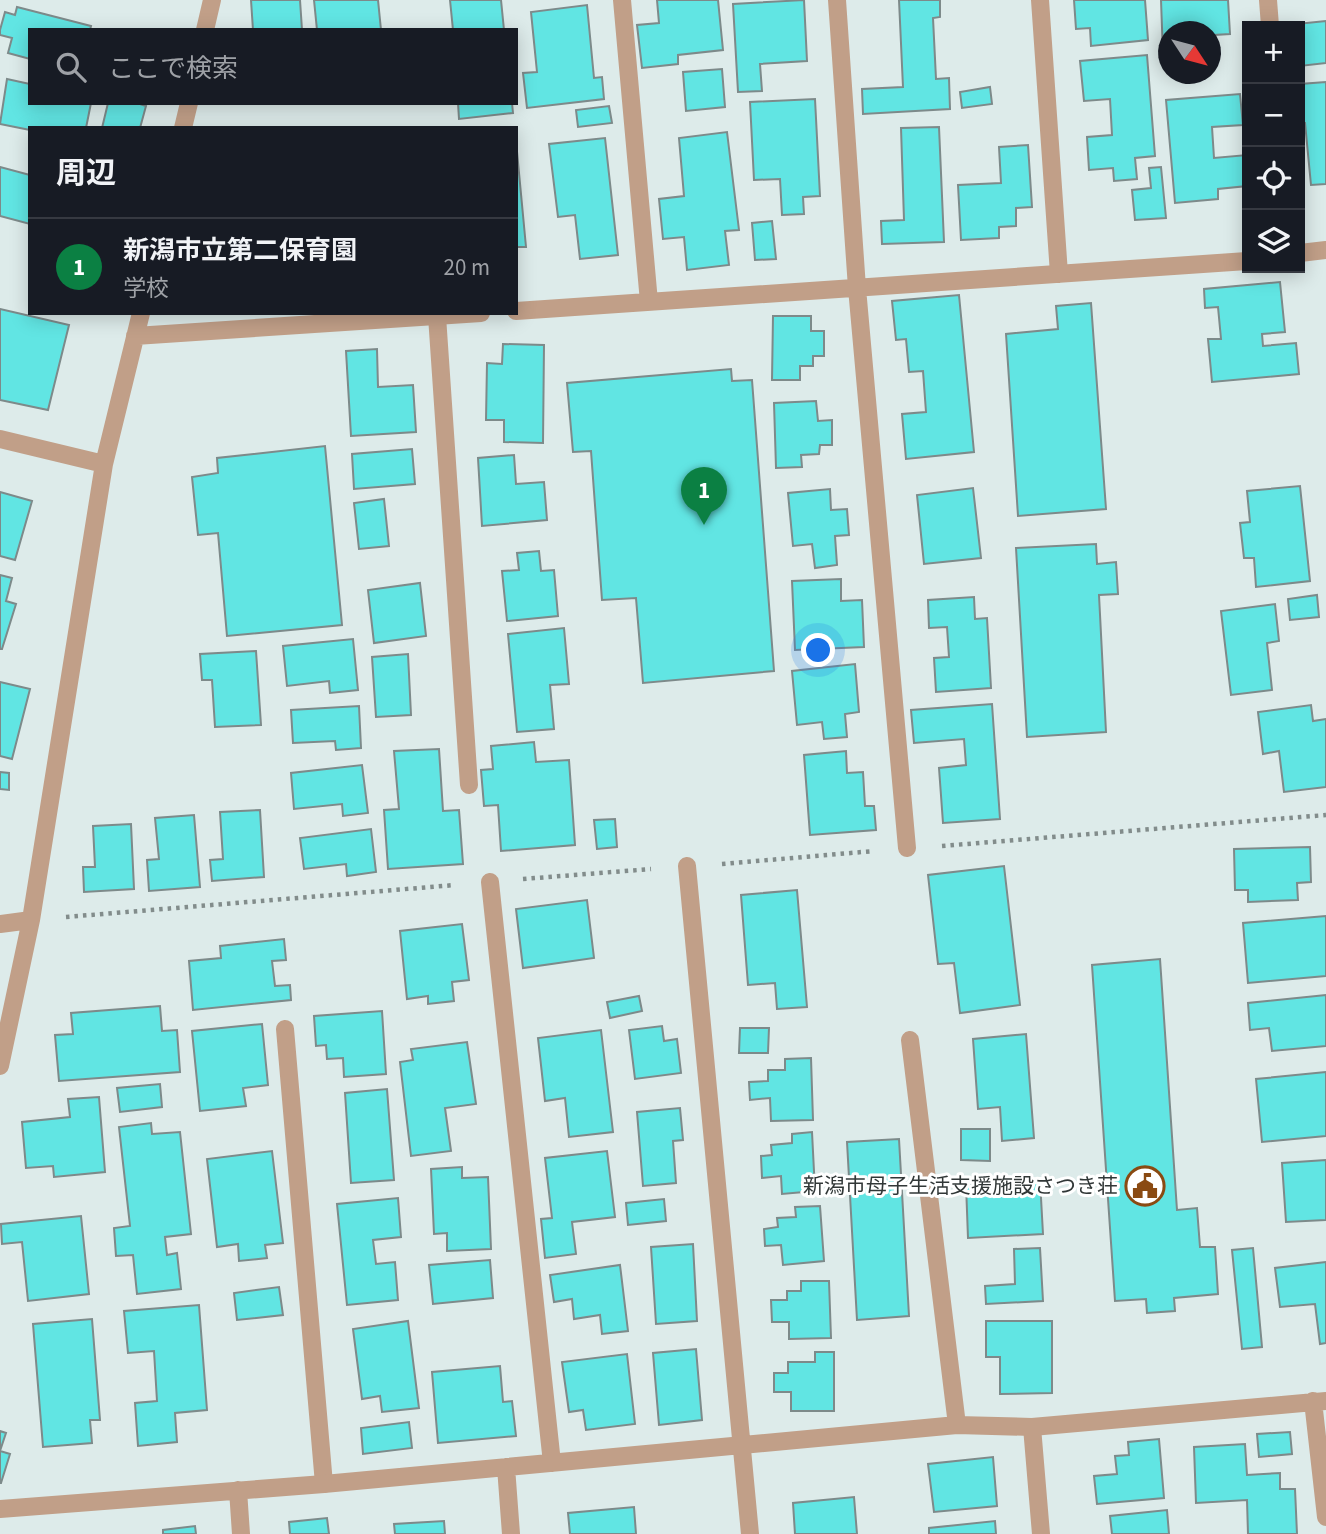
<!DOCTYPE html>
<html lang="ja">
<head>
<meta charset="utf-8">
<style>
  :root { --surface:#171b24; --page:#20242c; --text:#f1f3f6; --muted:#9ea1a6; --line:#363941; --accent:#0b8043 }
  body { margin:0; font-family:"Source Sans 3","Noto Sans JP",sans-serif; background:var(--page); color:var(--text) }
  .controls { position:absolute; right:21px; top:21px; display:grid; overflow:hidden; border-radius:0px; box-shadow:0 4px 18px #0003 }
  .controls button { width:63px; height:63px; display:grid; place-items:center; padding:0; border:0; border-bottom:2px solid var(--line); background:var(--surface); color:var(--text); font:35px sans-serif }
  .compass { position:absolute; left:1158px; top:21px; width:63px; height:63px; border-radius:50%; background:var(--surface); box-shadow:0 4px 18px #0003; rotate:126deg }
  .you { position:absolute; left:819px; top:651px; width:24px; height:24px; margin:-18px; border:5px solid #fff; border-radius:50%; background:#1a73e8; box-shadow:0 0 0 10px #1a73e833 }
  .badge { display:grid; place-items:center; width:46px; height:46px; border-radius:50%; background:var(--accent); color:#fff; font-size:23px; font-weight:700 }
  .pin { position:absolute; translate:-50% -58px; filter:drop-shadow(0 2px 4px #0008) }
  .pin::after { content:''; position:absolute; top:37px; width:24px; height:21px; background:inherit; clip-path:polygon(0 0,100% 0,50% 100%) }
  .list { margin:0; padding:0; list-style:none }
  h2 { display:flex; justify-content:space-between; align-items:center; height:91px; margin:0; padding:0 28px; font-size:30px }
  h2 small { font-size:23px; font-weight:400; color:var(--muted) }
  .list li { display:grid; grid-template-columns:46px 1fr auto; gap:21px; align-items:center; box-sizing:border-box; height:98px; padding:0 28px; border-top:2px solid var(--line) }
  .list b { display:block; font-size:26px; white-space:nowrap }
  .list p { margin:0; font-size:23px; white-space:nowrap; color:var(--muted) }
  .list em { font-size:23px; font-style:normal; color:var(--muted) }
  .icon { flex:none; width:38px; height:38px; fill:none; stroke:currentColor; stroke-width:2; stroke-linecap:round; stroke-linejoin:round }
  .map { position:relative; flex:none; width:1326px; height:1534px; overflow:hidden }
  .search { position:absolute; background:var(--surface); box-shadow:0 4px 18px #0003; left:28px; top:28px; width:490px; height:77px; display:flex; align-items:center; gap:18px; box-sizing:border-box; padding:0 24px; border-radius:0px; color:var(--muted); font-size:26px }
  .panel { position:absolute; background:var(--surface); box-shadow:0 4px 18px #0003; left:28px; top:126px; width:490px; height:189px; border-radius:0px }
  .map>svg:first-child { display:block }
</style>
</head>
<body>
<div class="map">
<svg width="1326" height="1534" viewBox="0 0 1326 1534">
  <rect width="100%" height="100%" fill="#ddebea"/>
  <path fill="#61e5e3" stroke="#7d8a8a" stroke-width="2" d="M251,0H300L302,30H253Z
    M314,0H378L381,30H317Z
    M450,0H501L504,30H453Z
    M657,0H718L723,50L678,55V64L642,68L637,25L659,23Z
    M804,0L807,61L760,64L762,91L738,92L733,4Z
    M899,0H940V17L933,18L936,79L949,78L950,109L863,114L862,89L903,87Z
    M1074,0H1145L1148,40L1091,46L1090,28L1076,29Z
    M1161,0H1228L1230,34L1214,35V53H1210V32H1168V55H1163Z
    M587,5L594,78L602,77L604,99L527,108L523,73L537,72L531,12Z
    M17,7L91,26L90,30H30V59L8,53L12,38L0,35V30L5,12L15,15Z
    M1326,21V63L1300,66V26L1287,25Z
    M1147,55L1155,156L1135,158L1137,179L1114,181L1113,168L1089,170L1087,137L1112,135L1110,99L1084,101L1080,61Z
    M722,69L725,107L686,111L683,72Z
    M7,79L30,84V103H91L86,128H30V130L0,124Z
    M1326,82V184L1311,185L1305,123H1300V84Z
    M990,87L992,104L962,108L960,92Z
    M1240,94L1243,125L1212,127L1214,158L1247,155V186L1218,189V199L1175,203L1166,100Z
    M815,99L820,196L803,197L804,214L782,215L780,179L754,180L750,102Z
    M108,103H137L146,106L140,128H102Z
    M458,103H512L513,113L459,119Z
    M609,106L612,123L578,127L576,110Z
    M939,127L944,242L882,244L881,221L904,220L901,128Z
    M727,132L739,230L725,231L729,265L687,270L684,237L663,239L659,199L684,196L679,138Z
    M605,138L618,255L580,259L575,215L558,217L549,144Z
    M516,141L526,247H516Z
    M1028,145L1032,207L1016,208V226L999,227V238L961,240L958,185L1001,183L999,147Z
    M0,167L30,175V224L0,216Z
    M1161,167L1166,218L1135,220L1132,190L1151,188L1149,168Z
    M772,221L776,259L755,260L752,223Z
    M1280,282L1285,332L1262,334L1263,346L1296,343L1299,374L1212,382L1208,339H1221L1218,307L1205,308L1204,289Z
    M959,295L974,452L906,459L902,414L926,412L923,371L909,372L906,339L896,340L892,301Z
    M1091,303L1106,509L1018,516L1006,334L1058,329L1056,306Z
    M0,309L69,325L48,410L0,400Z
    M773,316H811V331H824V356H813V366H800V380H772Z
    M503,344L544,345L543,443L504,442V420H486L487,363L502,364Z
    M377,349L378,387L413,385L416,432L351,436L346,351Z
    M731,369L732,381L752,380L774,671L643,683L636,598L602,600L591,451L573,452L567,383Z
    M816,401L818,421L832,420V445H820L819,454L801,455L802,467L776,468L774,403Z
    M325,446L342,625L227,636L218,533L198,535L192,477L218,473L217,458Z
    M412,449L415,484L354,489L352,454Z
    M514,455L516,484L544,482L547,520L482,526L478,458Z
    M1300,486L1310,581L1256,587L1254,558H1244L1240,523L1250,522L1247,491Z
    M973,488L981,558L924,564L917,495Z
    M830,489L831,510L847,509L849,535L835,536L837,565L815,568L812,544L793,546L788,493Z
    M0,492L32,501L15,560L0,556Z
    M384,499L389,546L359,549L354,503Z
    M1096,544L1097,564L1116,562L1118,594L1099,595L1106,732L1027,737L1016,548Z
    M539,551L541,571L554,570L558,616L507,621L502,571L519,570L517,553Z
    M0,575L12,578L6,601L16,604L2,649H0Z
    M841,579V601L862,600L864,647L795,650L792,581Z
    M420,583L426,636L374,643L368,590Z
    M1317,595L1319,617L1290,620L1288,599Z
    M974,597L975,619L987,618L991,688L936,692L934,658L949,657L947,627L929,628L928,600Z
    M1275,604L1279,641L1267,643L1272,690L1231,695L1221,611Z
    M564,628L569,684L550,685L554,729L517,732L508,634Z
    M353,639L358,690L330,693L329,681L287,686L283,646Z
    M256,651L261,725L215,727L212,680H202L200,654Z
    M408,654L411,715L376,717L372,657Z
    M855,664L859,712L845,714L847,737L824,739L822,722L797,725L792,671Z
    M0,682L30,689L12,759L0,756Z
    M992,704L1000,819L943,823L939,768L966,765L964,739L914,743L911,710Z
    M1311,705L1313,721L1326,719V787L1284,792L1279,751L1263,754L1258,712Z
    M359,706L361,748L336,750L335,741L293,743L291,710Z
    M534,742L536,762L569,760L575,845L501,851L498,805L484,806L481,770L493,769L491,746Z
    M439,749L443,811L459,810L463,864L388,869L384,810L399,809L394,751Z
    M846,751L847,773L863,772L865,806H874L876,830L810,835L804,755Z
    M362,765L368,813L343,816L342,804L294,809L291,773Z
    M0,772L9,773V790L0,789Z
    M260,810L264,877L212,881L210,860L223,859L220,812Z
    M194,815L200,887L149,891L147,860L159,859L155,818Z
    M615,819L617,847L597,849L594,820Z
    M131,824L134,889L84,892L83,867H95L93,826Z
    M371,829L376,872L347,876L346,864L304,869L300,838Z
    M1310,847L1311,882L1297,883L1298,900L1248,902V890H1235L1234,849Z
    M1004,866L1020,1005L960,1013L954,963L938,964L928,875Z
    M797,890L807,1007L777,1009L775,983L748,985L741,895Z
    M587,900L594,958L523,968L516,909Z
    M1326,916V976L1248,983L1243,923Z
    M462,924L469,980L452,982L454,1001L428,1004V996L407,999L400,931Z
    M284,939L286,960L272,961L275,986L290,985L291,1000L193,1010L189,961L221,958L220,946Z
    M1160,959L1177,1210L1197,1208L1200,1247H1215L1218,1294L1174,1298L1175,1311L1147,1313L1146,1299L1115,1301L1092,965Z
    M1326,995V1046L1272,1051L1269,1028L1250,1030L1248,1003Z
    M639,996L642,1011L610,1018L607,1002Z
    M160,1006L162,1031L177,1030L180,1072L59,1081L55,1035L73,1034L71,1013Z
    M382,1011L386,1074L344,1077L343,1058L327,1059L326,1045L316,1046L314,1016Z
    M262,1024L268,1085L243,1088L246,1106L200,1111L192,1031Z
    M662,1026L664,1041L677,1039L681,1073L635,1079L629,1030Z
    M740,1028H769L768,1053H739Z
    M601,1030L613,1132L569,1137L565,1098L545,1101L538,1038Z
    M1026,1034L1034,1138L1002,1141L1000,1107L978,1109L973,1039Z
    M467,1042L476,1104L445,1108L451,1151L411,1156L400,1062L413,1060L411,1049Z
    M811,1058L813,1120L771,1121L770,1098L750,1100L749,1082L768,1081V1070H785V1059Z
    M1326,1072V1136L1262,1142L1256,1079Z
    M160,1084L162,1107L120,1112L117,1088Z
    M387,1089L394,1180L351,1183L345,1093Z
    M99,1097L105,1172L54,1177L53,1166L26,1168L22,1122L70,1117L68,1099Z
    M680,1108L683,1140L673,1141L676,1183L643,1186L637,1112Z
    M151,1123L152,1134L180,1132L191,1234L165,1237L167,1255L177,1253L181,1289L137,1294L133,1255L116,1256L114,1228L130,1226L119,1127Z
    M961,1129H990V1161L961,1160Z
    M812,1132L815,1191L782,1194L781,1176L762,1178L761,1156L772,1155L771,1145L792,1143V1134Z
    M899,1139L909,1316L857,1320L847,1142Z
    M272,1151L283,1243L265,1245L267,1258L239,1261L238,1244L217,1247L207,1159Z
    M607,1151L615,1217L572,1222L576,1254L545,1258L541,1219L552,1218L545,1158Z
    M1326,1160V1220L1286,1222L1282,1163Z
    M462,1167V1178L488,1177L491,1249L447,1251V1233L434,1234L431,1169Z
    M1040,1180L1043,1234L968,1238L966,1184Z
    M398,1198L401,1237L373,1240L376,1264L395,1262L398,1300L347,1305L337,1204Z
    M664,1199L666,1221L628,1225L626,1203Z
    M820,1206L824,1261L783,1265L781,1245L765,1246L764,1229L778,1227L777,1218L796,1217L795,1207Z
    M81,1216L89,1294L28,1301L22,1242L2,1244L1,1224Z
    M693,1244L697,1321L656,1324L651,1247Z
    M1040,1248L1043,1301L986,1304L985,1286L1015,1284L1014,1249Z
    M1253,1248L1262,1347L1242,1349L1232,1250Z
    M490,1260L493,1298L433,1304L429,1265Z
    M1326,1262V1343L1320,1344L1315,1304L1280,1307L1275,1268Z
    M620,1265L628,1331L602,1334L600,1315L574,1319L572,1299L554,1302L550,1275Z
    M801,1281H829L831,1338L789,1339V1322H772L771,1300H787V1291H801Z
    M279,1287L283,1315L237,1320L234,1293Z
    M199,1305L207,1410L175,1413L177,1442L138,1446L135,1403L157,1401L154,1351L128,1353L124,1311Z
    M92,1319L100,1420H90L92,1443L43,1447L33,1324Z
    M408,1321L419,1408L382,1412L380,1396L362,1399L353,1329Z
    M986,1321H1052V1393L1000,1394V1357H986Z
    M696,1349L702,1420L659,1425L653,1353Z
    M815,1352H834V1411H791V1392H774V1373H788V1362H815Z
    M627,1354L635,1424L586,1430L583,1410L569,1412L562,1362Z
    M500,1366L503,1402L512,1401L516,1436L438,1443L432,1372Z
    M409,1422L412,1448L363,1454L361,1428Z
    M0,1431L6,1433L0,1451L10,1454L1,1483H0Z
    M1290,1432L1292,1454L1259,1457L1257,1434Z
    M1159,1439L1164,1498L1097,1504L1094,1476L1117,1474L1115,1456L1129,1455L1128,1442Z
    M1245,1444L1247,1475L1280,1473V1489H1295L1297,1534H1248L1247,1500L1196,1503L1194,1447Z
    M993,1457L997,1506L934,1512L928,1464Z
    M854,1497L857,1534H795L793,1503Z
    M634,1507L636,1534H570L568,1513Z
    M1167,1510L1169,1534H1112L1110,1516Z
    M327,1518L329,1534H290L289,1522Z
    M444,1521L445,1534H395L394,1524Z
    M995,1521L996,1534H929V1528Z
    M195,1526L196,1534H163V1530Z"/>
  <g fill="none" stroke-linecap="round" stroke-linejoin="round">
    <path stroke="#828c8b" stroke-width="4.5" stroke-dasharray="3.5 5" stroke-linecap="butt" d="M942,846L1326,815
      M722,864L874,851
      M523,879L651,869
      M66,917L455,885"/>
    <path stroke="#c19f88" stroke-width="18" d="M437,316L469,785
      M285,1029L324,1484"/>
    <path stroke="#c19f88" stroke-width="18" d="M622,0L649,302
      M837,0L857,288L907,848
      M1040,0L1059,274
      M1268,0L1270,26
      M205,30L212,0
      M183,128L189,103
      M1300,253L1326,250
      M516,311L1247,261
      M135,336L481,313
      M0,439L104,464
      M687,866L750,1534
      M490,882L552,1463
      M0,924L31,920
      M910,1040L957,1425
      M0,1066L31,920L104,464L141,313
      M1313,1401L1326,1517
      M1032,1427L1041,1534
      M506,1467L511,1534
      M238,1490L241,1534
      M0,1509L324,1484L957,1425L1032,1427L1326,1401"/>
  </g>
  <defs>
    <g id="civic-ring" transform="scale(2.0125)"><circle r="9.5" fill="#fff" stroke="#8a4a12" stroke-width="1.5"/><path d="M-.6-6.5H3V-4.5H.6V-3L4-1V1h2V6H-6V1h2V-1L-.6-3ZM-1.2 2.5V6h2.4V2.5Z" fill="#8a4a12"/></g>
  </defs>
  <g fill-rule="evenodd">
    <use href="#civic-ring" x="1145" y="1186"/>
  </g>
  <g text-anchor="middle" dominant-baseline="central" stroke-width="6" stroke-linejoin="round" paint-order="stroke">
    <g font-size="21" fill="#313737" stroke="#fff" text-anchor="end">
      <text x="1118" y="1186">新潟市母子生活支援施設さつき荘</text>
    </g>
  </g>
</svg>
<div class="controls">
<button>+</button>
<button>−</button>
<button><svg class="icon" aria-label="locate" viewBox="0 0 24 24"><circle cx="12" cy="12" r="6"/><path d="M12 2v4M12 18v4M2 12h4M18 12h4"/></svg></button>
<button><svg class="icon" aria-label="layers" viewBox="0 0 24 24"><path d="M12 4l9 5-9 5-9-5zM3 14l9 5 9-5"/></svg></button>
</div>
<svg class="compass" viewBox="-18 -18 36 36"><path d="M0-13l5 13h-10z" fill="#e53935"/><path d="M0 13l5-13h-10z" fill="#9ea1a6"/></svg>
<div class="you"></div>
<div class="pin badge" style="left:704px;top:525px">1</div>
<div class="search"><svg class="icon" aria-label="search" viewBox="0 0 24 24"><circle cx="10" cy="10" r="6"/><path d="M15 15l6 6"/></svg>ここで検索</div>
<section class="panel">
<h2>周辺<small></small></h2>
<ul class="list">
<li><span class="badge">1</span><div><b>新潟市立第二保育園</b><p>学校</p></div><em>20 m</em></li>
</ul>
</section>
</div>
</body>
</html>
